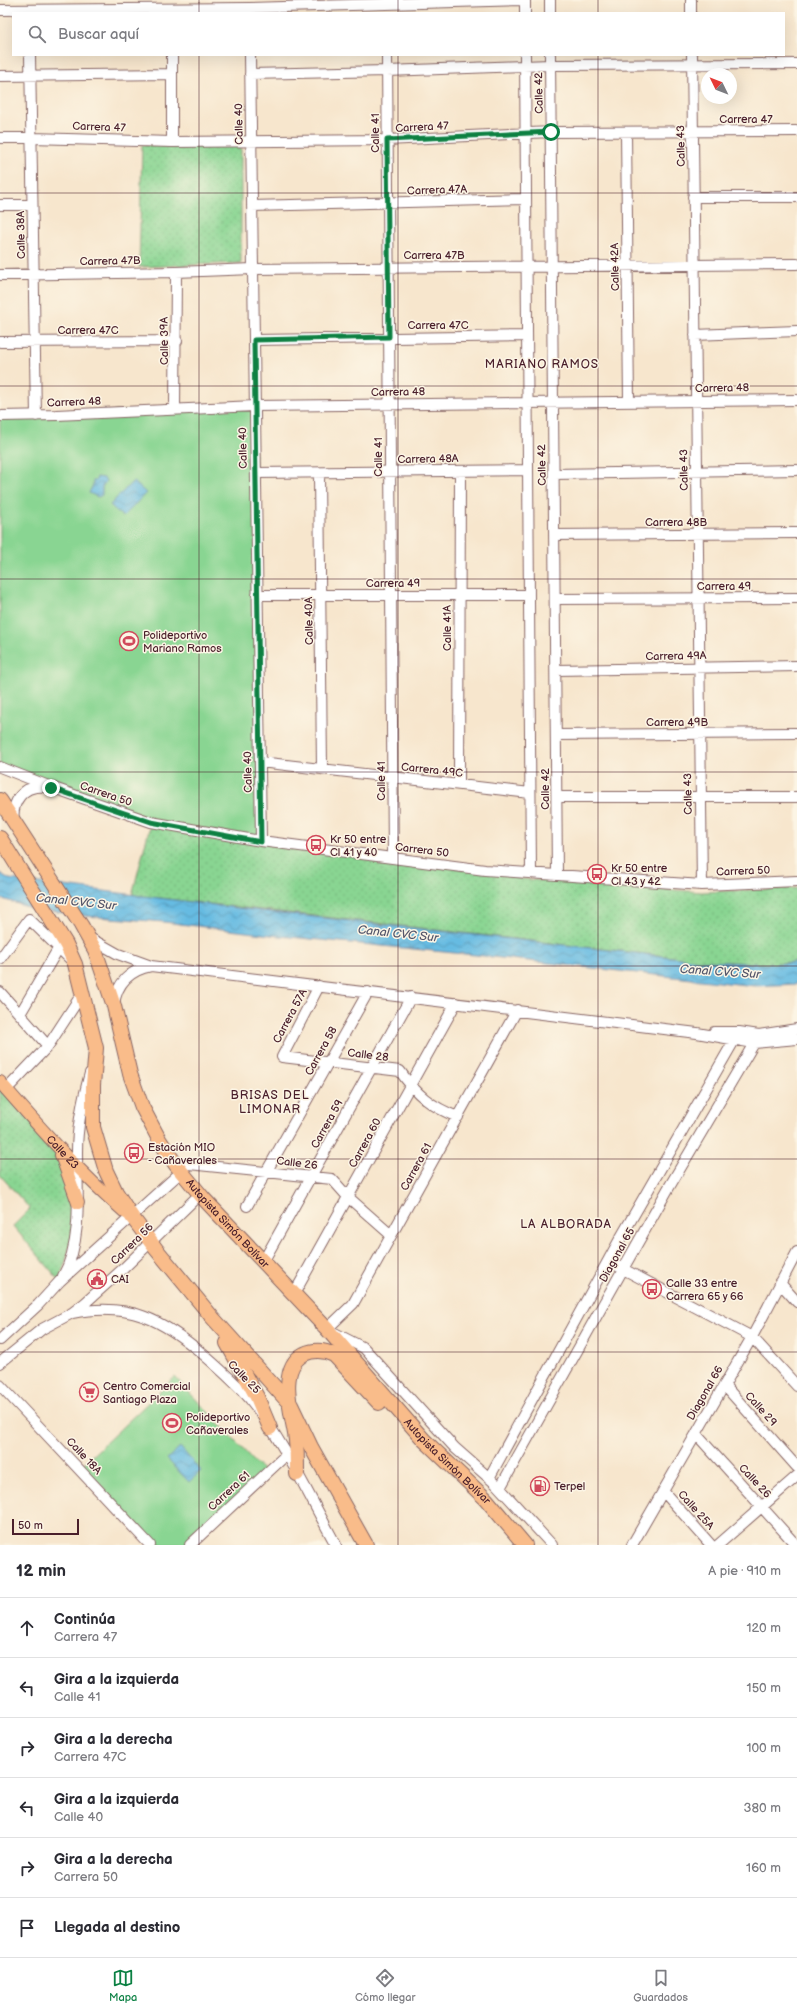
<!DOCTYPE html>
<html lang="es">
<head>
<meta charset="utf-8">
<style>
  :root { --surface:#fff; --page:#f2f2f3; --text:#2b2b33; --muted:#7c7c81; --line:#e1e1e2; --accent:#0b8043 }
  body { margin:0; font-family:"Balsamiq Sans",sans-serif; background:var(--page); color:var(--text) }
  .compass { position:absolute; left:701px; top:68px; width:36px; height:36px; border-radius:50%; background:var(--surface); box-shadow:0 4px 16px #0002; rotate:313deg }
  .scale { position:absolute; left:12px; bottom:10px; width:67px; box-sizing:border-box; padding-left:4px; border:2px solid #4a1f2b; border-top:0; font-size:11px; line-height:14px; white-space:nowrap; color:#4a1f2b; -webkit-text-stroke:3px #fcf5e5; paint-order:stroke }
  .stop { position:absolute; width:12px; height:12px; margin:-9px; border:3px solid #0b8043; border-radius:50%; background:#fff }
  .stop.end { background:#0b8043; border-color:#fff; box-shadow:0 1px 4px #0008 }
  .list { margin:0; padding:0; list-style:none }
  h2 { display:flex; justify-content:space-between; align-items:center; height:52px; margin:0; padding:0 16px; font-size:17px }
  h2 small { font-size:13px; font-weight:400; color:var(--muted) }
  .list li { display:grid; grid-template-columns:26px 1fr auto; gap:12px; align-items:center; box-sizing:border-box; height:60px; padding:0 16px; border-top:1px solid var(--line) }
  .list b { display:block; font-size:15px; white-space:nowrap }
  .list p { margin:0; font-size:13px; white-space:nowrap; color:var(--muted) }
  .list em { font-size:13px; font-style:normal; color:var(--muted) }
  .icon { flex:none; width:22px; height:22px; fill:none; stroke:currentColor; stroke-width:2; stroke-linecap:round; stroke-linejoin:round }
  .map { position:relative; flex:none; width:797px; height:1545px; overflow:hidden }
  .search { position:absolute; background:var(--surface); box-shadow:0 4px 16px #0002; left:12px; right:12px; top:12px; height:44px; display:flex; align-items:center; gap:10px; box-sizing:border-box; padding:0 14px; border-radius:0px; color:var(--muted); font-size:15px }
  .sheet { height:412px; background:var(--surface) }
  nav { display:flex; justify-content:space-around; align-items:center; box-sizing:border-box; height:56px; border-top:1px solid var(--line); background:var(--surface); font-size:11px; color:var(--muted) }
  nav a { display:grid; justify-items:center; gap:2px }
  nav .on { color:var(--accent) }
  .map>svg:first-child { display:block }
</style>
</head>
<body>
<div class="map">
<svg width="797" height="1545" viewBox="0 0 797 1545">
  <defs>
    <pattern id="park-dots" width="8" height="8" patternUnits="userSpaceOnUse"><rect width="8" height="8" fill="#89d592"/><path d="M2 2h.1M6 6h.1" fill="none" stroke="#78b67e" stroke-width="1.8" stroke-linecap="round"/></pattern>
    <pattern id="water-waves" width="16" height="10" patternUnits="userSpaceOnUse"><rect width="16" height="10" fill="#66bbe2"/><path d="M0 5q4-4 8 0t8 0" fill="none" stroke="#5697b7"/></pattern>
  </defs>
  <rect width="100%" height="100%" fill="#fcf5e5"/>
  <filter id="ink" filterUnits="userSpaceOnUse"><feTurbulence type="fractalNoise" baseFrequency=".025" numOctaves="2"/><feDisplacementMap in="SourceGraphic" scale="8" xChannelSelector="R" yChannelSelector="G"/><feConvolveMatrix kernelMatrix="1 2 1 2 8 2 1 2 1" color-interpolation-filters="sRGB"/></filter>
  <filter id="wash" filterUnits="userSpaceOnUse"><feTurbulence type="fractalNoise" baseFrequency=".012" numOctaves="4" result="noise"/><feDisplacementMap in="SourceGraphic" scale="16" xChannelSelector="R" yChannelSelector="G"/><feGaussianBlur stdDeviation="0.9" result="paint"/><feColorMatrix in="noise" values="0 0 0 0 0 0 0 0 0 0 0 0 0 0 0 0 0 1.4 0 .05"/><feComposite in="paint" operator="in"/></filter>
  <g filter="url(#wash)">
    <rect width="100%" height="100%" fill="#f7e6cd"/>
    <path fill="#89d592" stroke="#6a7a5e" d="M255,406L261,841L151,822L0,767V416Z
      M175,1377L266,1474L190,1545H151L79,1468Z"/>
    <path fill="url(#park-dots)" stroke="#6a7a5e" d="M142,145L241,146V263L139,267Z
      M151,822L485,870L523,879L702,892L797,888V962L770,964L707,961L132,895Z
      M0,1082L71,1161L77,1222L60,1281L13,1226L30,1209L0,1175Z"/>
    <path fill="url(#water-waves)" stroke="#586d86" d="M97,477L104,478L106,481L102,487V495L98,497L89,493L93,485V481L96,480Z
      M133,481L146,493L123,517L110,505Z
      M0,873L9,879L262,911L707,961L770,964L797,962V984L755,986L475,955L279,936L164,922L85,916L30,908L0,898Z
      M180,1447L201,1471L189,1482L167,1459Z"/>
  </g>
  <g filter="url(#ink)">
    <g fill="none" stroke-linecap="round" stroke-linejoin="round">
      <g stroke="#876564" stroke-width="12">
        <path id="minor" d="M525,0V13
          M550,0V13
          M691,0V13
          M0,10L249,8L522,0
          M30,55L36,416
          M250,55L261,841
          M387,55L393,858
          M525,55L531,873
          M550,55L557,875
          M692,55L702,885
          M250,74L387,71L550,65L797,64
          M0,76L172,74
          M626,132L629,402
          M0,138H32L172,142L387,140L551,132L797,131
          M172,142V55
          M693,197H797
          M0,205H32
          M252,206L526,199
          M0,275L176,272L253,269L797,264
          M695,335L797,331
          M254,340L527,336
          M0,342L177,341
          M175,410L176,272
          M0,416L56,415L255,406L797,400
          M256,473L528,470
          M319,473L322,769
          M554,474L797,470
          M554,535L797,533
          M257,595H529
          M555,599L797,598
          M556,670L797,666
          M556,735L797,733
          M260,762L530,793
          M0,767L51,787L151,822L261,841L485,870L702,885L797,881
          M459,785L460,471
          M557,797H797
          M14,822C11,802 23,784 45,787
          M88,937L118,954L151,966L697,1033L754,1043L797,1039
          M0,959L29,919L71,960
          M319,986L282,1057L400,1071C416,1094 431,1107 458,1117
          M0,992L48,1046
          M114,1004C117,983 130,970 151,966
          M517,1010L353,1304L327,1329L364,1348L455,1448L496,1484L552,1545
          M20,1014L58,949
          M714,1032H739L759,1035L797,1029
          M6,1090L48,1046L78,1000L84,997
          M178,1167L189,1164L332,1179L348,1197L391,1235
          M247,1206L368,992
          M608,1261L752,1337L797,1386
          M263,1262L411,997
          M63,1276C83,1241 77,1190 77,1152C77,1126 83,1098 90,1073
          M780,1283L797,1302
          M294,1294L456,1003
          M72,1313C129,1302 162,1319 204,1355C220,1369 236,1383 250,1399C283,1440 310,1498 336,1545
          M0,1340L38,1305L60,1281L181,1172
          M0,1363L42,1329L72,1313L85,1303L124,1268L200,1194
          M0,1385L150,1545
          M724,1385L797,1467
          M696,1434L796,1545
          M489,1478L620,1239L739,1032
          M500,1488L668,1189L759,1035
          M663,1491L711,1545
          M190,1545L286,1455
          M632,1545L752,1337L797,1252
          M718,1545L797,1476"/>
      </g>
      <g stroke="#876564" stroke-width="14">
        <g id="major">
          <path id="s1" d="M0,1082C40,1128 80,1173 126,1213"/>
          <path d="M61,1155L78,1203"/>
        </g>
      </g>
      <g stroke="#876564" stroke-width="16">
        <g id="highway">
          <path id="s2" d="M0,800L81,925L95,950L114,1006L130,1074L142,1107L160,1141L176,1165L204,1199L327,1329L424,1440L486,1499L525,1545"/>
          <path d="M0,838L66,944L75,964L96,1048L93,1085V1127L106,1171L116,1192L132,1217L156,1249L212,1317L291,1405L311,1447L366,1545"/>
          <path d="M227,1343L257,1397L270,1428"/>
          <path d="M297,1474C297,1463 297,1451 296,1440C293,1416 276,1369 304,1354C315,1349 324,1350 334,1355L379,1403"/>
        </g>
      </g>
      <use href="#minor" stroke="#fff" stroke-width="10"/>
      <use href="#major" stroke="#f9bc8a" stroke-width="12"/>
      <use href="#highway" stroke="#f9bc8a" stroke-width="14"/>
    </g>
  </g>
  <g fill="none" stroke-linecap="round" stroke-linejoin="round" filter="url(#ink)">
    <path stroke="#0b8043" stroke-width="5" d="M51,788L151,822L261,842L254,340L389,337L387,140L551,132"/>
  </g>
  <path fill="none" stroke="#4a1f2b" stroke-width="1" stroke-opacity="0.55" d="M199,0V13M398,0V13M598,0V13M199,55V1545M398,55V1545M598,55V1545M0,193H797M0,386H797M0,579H797M0,772H797M0,966H797M0,1159H797M0,1352H797"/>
  <defs>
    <g id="stadium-ring" transform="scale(1)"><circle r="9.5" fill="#fcf5e5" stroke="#d1495b" stroke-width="1.5"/><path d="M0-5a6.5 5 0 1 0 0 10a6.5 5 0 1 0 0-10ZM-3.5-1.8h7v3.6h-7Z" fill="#d1495b"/></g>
    <g id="bus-ring" transform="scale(1)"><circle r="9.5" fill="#fcf5e5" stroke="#d1495b" stroke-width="1.5"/><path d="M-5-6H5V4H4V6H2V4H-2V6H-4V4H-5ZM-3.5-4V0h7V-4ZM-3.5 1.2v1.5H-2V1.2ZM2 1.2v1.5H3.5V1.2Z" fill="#d1495b"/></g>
    <g id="civic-ring" transform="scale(1)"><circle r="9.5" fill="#fcf5e5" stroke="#d1495b" stroke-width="1.5"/><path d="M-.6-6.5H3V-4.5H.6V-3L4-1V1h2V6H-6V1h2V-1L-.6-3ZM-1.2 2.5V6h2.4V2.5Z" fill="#d1495b"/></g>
    <g id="supermarket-ring" transform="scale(1)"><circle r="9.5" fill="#fcf5e5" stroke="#d1495b" stroke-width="1.5"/><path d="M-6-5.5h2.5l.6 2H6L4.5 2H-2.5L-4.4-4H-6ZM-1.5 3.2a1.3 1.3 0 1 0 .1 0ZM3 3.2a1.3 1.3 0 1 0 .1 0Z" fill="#d1495b"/></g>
    <g id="fuel-ring" transform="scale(1)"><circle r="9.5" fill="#fcf5e5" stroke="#d1495b" stroke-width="1.5"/><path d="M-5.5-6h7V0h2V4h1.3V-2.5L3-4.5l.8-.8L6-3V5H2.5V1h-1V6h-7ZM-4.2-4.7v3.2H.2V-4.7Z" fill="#d1495b"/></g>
  </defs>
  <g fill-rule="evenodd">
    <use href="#stadium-ring" x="129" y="641"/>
    <use href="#bus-ring" x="316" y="845"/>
    <use href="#bus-ring" x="597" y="874"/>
    <use href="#bus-ring" x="134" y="1153"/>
    <use href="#civic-ring" x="97" y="1279"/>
    <use href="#bus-ring" x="652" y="1289"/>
    <use href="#supermarket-ring" x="89" y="1392"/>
    <use href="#stadium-ring" x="172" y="1423"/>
    <use href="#fuel-ring" x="540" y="1486"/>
  </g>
  <g text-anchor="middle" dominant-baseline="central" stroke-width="3" stroke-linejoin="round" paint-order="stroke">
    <g font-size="11" fill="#4a1f2b" stroke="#fcf5e5">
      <text transform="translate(539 93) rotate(-91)">Calle 42</text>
      <text x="746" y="119">Carrera 47</text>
      <text transform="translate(239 124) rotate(-91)">Calle 40</text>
      <text transform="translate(99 127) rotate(2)">Carrera 47</text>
      <text transform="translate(422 127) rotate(-3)">Carrera 47</text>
      <text transform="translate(375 133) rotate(-90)">Calle 41</text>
      <text transform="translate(681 146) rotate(-91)">Calle 43</text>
      <text transform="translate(437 190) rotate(-2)">Carrera 47A</text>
      <text transform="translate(21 235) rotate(-91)">Calle 38A</text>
      <text x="434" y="255">Carrera 47B</text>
      <text transform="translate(110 261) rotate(-1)">Carrera 47B</text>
      <text transform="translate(615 267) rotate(-91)">Calle 42A</text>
      <text x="438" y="325">Carrera 47C</text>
      <text x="88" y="330">Carrera 47C</text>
      <text transform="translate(164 341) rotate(-90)">Calle 39A</text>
      <text transform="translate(722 388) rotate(-1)">Carrera 48</text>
      <text transform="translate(398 392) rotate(-1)">Carrera 48</text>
      <text transform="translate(74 402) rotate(-2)">Carrera 48</text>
      <text transform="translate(243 448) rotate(-91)">Calle 40</text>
      <text transform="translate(378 457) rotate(-90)">Calle 41</text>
      <text transform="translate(428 459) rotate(-1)">Carrera 48A</text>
      <text transform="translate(542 465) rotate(-91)">Calle 42</text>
      <text transform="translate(684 470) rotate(-91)">Calle 43</text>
      <text x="676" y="522">Carrera 48B</text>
      <text x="393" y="583">Carrera 49</text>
      <text x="724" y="586">Carrera 49</text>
      <text transform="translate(309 621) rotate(-91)">Calle 40A</text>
      <text transform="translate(447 628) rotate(-90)">Calle 41A</text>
      <text transform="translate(676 656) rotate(-1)">Carrera 49A</text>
      <text x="677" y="722">Carrera 49B</text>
      <text transform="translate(432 770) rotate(6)">Carrera 49C</text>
      <text transform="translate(248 772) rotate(-91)">Calle 40</text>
      <text transform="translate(381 781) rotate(-90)">Calle 41</text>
      <text transform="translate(545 789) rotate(-90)">Calle 42</text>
      <text transform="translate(106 794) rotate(19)">Carrera 50</text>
      <text transform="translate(688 794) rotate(-91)">Calle 43</text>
      <text transform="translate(422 850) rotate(7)">Carrera 50</text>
      <text transform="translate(743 871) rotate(-2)">Carrera 50</text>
      <text transform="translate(290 1016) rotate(-62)">Carrera 57A</text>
      <text transform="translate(321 1051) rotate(-61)">Carrera 58</text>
      <text transform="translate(368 1055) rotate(7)">Calle 28</text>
      <text transform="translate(327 1124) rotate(-61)">Carrera 59</text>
      <text transform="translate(365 1143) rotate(-61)">Carrera 60</text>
      <text stroke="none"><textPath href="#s1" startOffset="94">Calle 23</textPath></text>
      <text transform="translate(297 1163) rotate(7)">Calle 26</text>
      <text transform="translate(416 1167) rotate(-61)">Carrera 61</text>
      <text stroke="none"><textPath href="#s2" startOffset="487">Autopista Simón Bolívar</textPath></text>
      <text transform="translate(132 1244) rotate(-44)">Carrera 56</text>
      <text transform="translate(617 1255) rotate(-61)">Diagonal 65</text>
      <text transform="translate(244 1377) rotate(46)">Calle 25</text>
      <text transform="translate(705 1393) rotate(-60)">Diagonal 66</text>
      <text transform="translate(761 1409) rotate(48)">Calle 29</text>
      <text transform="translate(84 1456) rotate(47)">Calle 18A</text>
      <text stroke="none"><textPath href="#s2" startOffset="811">Autopista Simón Bolívar</textPath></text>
      <text transform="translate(755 1481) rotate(47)">Calle 26</text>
      <text transform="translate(229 1491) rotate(-43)">Carrera 61</text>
      <text transform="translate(696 1510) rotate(48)">Calle 25A</text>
    </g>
    <g font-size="11" fill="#4a1f2b" stroke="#fcf5e5" text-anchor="start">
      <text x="143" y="635">Polideportivo<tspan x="143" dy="13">Mariano Ramos</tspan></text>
      <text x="330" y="839">Kr 50 entre<tspan x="330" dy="13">Cl 41 y 40</tspan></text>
      <text x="611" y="868">Kr 50 entre<tspan x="611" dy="13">Cl 43 y 42</tspan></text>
      <text x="148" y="1147">Estación MIO<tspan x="148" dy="13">- Cañaverales</tspan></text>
      <text x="111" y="1279">CAI</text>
      <text x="666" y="1283">Calle 33 entre<tspan x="666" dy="13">Carrera 65 y 66</tspan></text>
      <text x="103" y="1386">Centro Comercial<tspan x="103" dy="13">Santiago Plaza</tspan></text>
      <text x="186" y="1417">Polideportivo<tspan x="186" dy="13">Cañaverales</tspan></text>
      <text x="554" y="1486">Terpel</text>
    </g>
    <g font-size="12" letter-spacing="1" fill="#4a1f2b" stroke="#fcf5e5">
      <text x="542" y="364">MARIANO RAMOS</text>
      <text x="270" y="1095">BRISAS DEL<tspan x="270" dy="14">LIMONAR</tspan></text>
      <text x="566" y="1224">LA ALBORADA</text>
    </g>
    <g font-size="12" font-style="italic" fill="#54566b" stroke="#fcf5e5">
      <text transform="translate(76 902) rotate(6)">Canal CVC Sur</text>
      <text transform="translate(398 934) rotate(6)">Canal CVC Sur</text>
      <text transform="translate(720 972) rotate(4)">Canal CVC Sur</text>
    </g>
  </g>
</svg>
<svg class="compass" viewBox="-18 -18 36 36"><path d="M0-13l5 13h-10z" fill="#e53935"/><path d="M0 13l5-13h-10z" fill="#7c7c81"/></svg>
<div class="scale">50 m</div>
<div class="stop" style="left:551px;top:132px"></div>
<div class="stop end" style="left:51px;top:788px"></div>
<div class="search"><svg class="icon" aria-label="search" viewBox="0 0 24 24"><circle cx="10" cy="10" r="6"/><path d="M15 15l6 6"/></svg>Buscar aquí</div>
</div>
<section class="sheet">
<h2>12 min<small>A pie · 910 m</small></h2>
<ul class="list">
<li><svg class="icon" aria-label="ahead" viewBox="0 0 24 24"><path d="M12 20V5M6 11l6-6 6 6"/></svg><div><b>Continúa</b><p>Carrera 47</p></div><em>120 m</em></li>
<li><svg class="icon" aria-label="left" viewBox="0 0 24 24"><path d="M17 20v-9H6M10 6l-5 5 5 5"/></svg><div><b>Gira a la izquierda</b><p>Calle 41</p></div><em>150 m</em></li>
<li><svg class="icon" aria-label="right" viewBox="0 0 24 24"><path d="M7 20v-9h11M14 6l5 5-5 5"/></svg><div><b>Gira a la derecha</b><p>Carrera 47C</p></div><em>100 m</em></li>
<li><svg class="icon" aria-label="left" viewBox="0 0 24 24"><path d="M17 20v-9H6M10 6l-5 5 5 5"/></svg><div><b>Gira a la izquierda</b><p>Calle 40</p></div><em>380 m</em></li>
<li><svg class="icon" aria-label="right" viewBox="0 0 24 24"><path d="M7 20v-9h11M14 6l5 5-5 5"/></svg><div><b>Gira a la derecha</b><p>Carrera 50</p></div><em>160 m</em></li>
<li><svg class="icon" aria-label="arrive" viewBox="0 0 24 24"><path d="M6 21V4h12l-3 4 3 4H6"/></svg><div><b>Llegada al destino</b></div></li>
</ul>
</section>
<nav>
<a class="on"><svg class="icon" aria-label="map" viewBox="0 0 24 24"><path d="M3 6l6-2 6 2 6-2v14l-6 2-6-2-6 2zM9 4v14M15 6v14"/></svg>Mapa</a>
<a><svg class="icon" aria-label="directions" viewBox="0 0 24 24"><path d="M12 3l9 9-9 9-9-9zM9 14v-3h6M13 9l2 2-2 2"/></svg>Cómo llegar</a>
<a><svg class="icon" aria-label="saved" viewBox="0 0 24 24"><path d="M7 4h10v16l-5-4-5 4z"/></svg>Guardados</a>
</nav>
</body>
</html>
